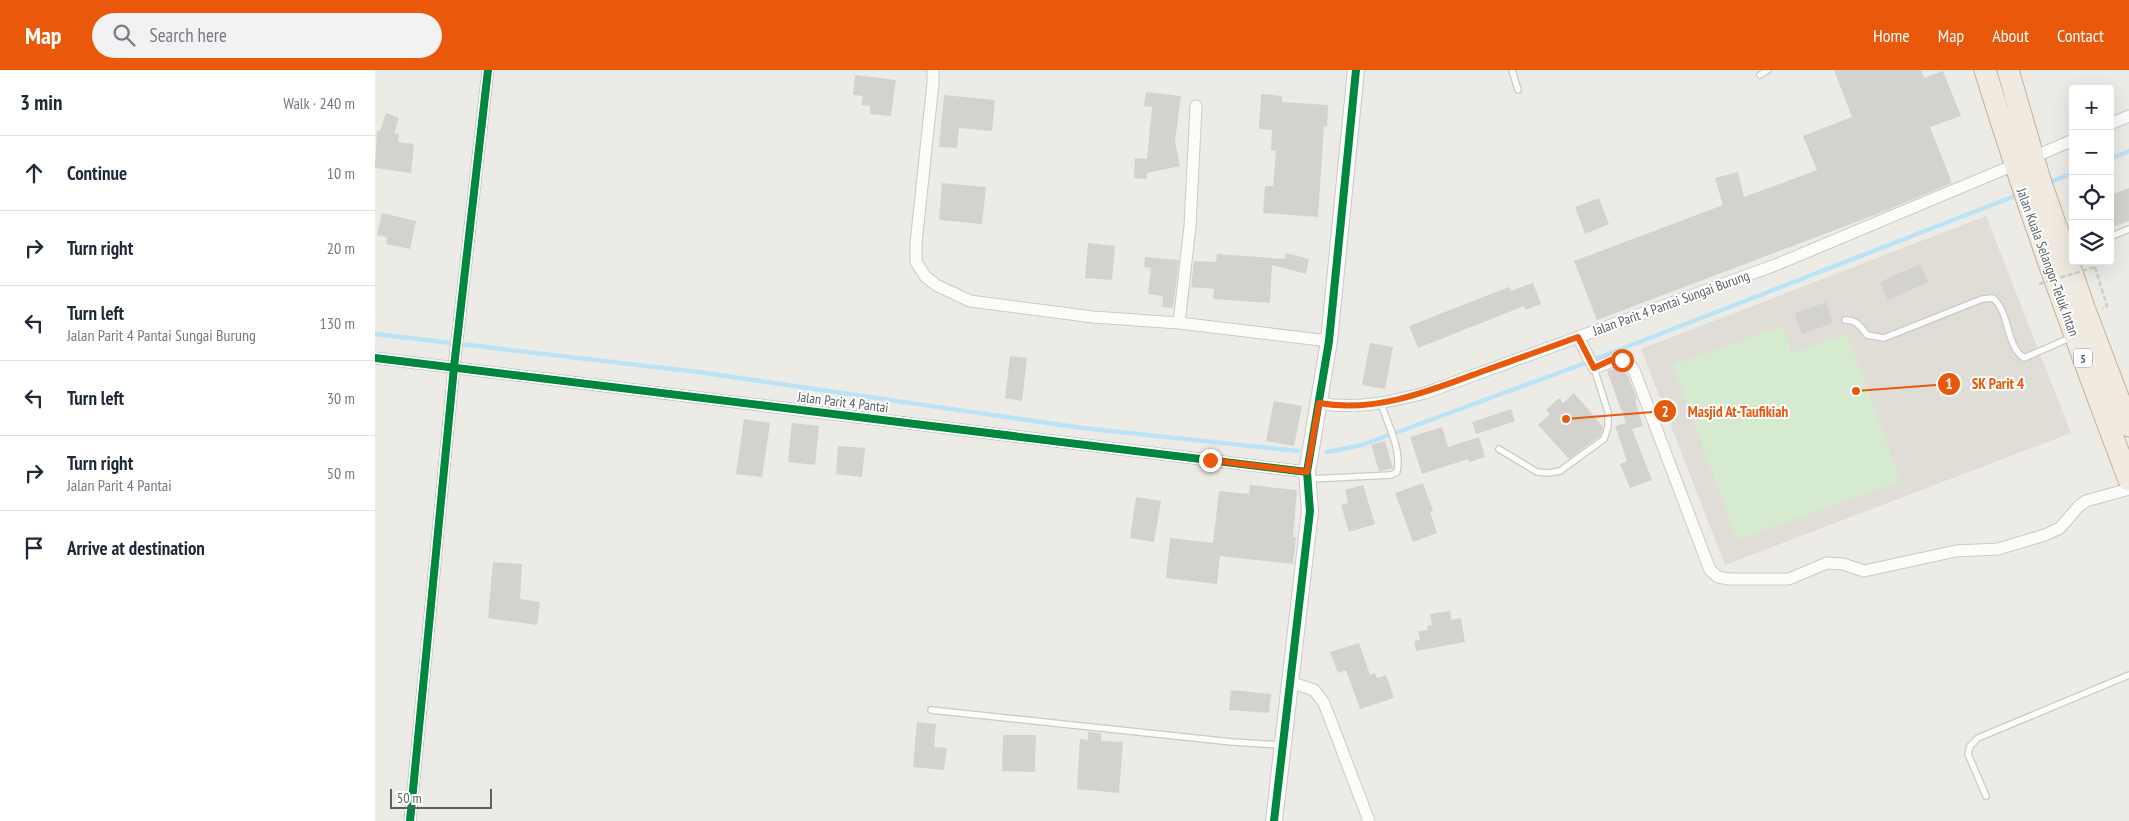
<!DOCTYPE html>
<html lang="en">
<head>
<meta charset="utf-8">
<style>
  :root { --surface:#fff; --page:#f2f2f3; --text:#1f2937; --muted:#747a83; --line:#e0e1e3; --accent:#ea580c }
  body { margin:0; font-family:"PT Sans Narrow",sans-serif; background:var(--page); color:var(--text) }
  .controls { position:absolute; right:15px; top:15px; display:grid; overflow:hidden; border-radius:5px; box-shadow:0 5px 20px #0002 }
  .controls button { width:45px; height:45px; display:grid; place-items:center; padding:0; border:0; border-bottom:1px solid var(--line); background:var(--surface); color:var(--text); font:25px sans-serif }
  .scale { position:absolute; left:15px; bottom:12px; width:102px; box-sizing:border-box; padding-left:5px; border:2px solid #5b6166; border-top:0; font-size:14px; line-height:18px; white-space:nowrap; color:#5b6166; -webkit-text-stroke:4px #fff; paint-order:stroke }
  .stop { position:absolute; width:15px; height:15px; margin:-11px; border:4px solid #ea580c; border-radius:50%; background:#fff }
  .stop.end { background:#ea580c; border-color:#fff; box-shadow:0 1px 5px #0008 }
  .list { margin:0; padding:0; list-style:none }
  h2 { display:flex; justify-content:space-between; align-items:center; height:65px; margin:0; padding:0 20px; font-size:21px }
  h2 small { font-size:16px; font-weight:400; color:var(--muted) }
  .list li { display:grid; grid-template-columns:32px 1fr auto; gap:15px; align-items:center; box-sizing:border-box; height:75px; padding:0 20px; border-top:1px solid var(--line) }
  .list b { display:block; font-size:19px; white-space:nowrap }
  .list p { margin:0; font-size:16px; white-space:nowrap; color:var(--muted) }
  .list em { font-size:16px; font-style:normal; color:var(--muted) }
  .icon { flex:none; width:28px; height:28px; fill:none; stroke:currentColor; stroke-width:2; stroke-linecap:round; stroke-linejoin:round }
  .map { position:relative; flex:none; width:1754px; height:751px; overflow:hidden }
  header { display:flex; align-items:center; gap:30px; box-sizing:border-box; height:70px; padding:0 25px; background:var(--accent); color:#fff }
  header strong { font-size:24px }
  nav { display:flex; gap:28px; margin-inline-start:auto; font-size:18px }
  .search { width:350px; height:45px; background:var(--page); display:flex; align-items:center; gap:12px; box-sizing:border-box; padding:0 18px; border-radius:28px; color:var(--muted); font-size:19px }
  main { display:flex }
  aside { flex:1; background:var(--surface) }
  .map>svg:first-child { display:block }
</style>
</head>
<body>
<header>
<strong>Map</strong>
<div class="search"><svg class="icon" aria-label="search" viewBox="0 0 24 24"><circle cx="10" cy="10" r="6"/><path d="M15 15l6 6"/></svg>Search here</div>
<nav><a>Home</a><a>Map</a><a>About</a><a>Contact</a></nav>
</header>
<main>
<aside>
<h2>3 min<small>Walk · 240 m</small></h2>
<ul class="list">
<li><svg class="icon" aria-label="ahead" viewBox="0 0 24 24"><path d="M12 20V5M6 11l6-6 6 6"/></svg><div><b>Continue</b></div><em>10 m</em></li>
<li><svg class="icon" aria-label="right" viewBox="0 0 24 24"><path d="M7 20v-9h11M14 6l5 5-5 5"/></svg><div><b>Turn right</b></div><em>20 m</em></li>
<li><svg class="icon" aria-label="left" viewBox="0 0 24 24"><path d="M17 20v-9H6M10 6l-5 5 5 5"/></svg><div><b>Turn left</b><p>Jalan Parit 4 Pantai Sungai Burung</p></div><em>130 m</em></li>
<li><svg class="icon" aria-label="left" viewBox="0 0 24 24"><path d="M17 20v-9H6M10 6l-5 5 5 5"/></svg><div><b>Turn left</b></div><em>30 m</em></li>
<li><svg class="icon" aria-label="right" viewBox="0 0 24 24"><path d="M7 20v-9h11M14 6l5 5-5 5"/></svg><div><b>Turn right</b><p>Jalan Parit 4 Pantai</p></div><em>50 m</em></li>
<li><svg class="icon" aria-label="arrive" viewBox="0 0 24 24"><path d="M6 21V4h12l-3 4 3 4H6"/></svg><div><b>Arrive at destination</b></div></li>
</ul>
</aside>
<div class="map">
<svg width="1754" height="751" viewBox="0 0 1754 751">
  <rect width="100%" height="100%" fill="#edebe6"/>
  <path fill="#dfddd6" d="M1611,146L1696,363L1350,495L1266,279Z"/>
  <path fill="#d5eacf" d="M1407,256L1417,283L1472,264L1526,411L1362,470L1298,295Z"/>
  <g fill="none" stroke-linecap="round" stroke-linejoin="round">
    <path stroke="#bae3f8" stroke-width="4.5" d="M1735,89L1754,81
      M1671,114L1698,103
      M0,264L323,302L707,358L923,381
      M952,382L987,375L1200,297L1645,124"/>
  </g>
  <path fill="#d3d2cf" d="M1459,0H1546L1549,8L1568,1L1586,46L1555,57L1577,113L1505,143L1222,250L1199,191L1348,135L1340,108L1363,102L1369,127L1442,100L1428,66L1477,47Z
    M480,5L521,10L516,46L495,44V36L486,35L488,26L478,25Z
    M771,22L806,26L800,71L805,96L772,103V109L759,108L760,88L772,89L777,37L769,36Z
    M886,24L907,26V32L953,35L952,57L949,56L943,147L888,143L890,116H898L901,81L896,80L897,60L884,59Z
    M569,25L620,30L617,61L584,58L582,78L564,77Z
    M11,43L24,48L19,63L24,64L23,72L39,74L36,103L0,98L2,61H5Z
    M567,113L611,117L607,154L564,150Z
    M1754,118V151L1735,158V125Z
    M1224,128L1234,154L1210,164L1200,137Z
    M7,143L41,151L35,179L11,174L12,167L2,165Z
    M713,173L740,176L737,210L710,208Z
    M911,183L934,189L931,204L897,195L895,233L838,229L839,219L816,217L819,191L841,192L842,184L910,189Z
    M770,187L804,190L798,238L787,237L788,226L773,224L776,198L769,197Z
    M1545,194L1553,212L1513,230L1505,212Z
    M1158,213L1166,234L1150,240L1149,236L1043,278L1034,256L1134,217L1136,221Z
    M1451,232L1458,253L1427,264L1420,243Z
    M995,273L1018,277L1010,319L987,315Z
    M635,286L652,288L647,331L630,328Z
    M1242,297L1246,298L1252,304L1262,329L1260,330L1268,356L1257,359L1277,410L1255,418L1245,394L1252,391L1240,356L1251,353L1232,301Z
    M1199,323L1228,357L1225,366L1194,389L1163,355L1175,344L1171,340L1184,328L1188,333Z
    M899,331L927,336L919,376L891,371Z
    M1136,339L1140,351L1101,364L1097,352Z
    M369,349L395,353L387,407L361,404Z
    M417,353L444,356L440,395L413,392Z
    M1067,357L1073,377L1104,367L1110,387L1094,392L1093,389L1047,404L1035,367Z
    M1010,371L1018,398L1004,401L996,375Z
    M463,376L490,378L487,407L461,404Z
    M1048,413L1058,441L1055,442L1062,463L1038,472L1020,423Z
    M875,415L922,420L918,467H921L918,494L845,486L842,514L791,508L795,468L838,473L844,421L874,424Z
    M988,415L1000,454L974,462L966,435L973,433L970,420Z
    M761,427L786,431L779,472L755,468Z
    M118,492L147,494L145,529L165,532L162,555L113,548Z
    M1075,541L1076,550L1086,548L1090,572L1041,581L1039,571L1045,570L1043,561L1053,560L1052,556L1057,555L1055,544Z
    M984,573L995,605L1000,603L1002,608L1011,605L1019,628L985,639L971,600L963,603L955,582Z
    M856,620L896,624L894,643L854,640Z
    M542,652L561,654L559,677L572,678L569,700L538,697Z
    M713,662L726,663V671L748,672L744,723L702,719L705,669L713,670Z
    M628,665H661L660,702L627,701Z"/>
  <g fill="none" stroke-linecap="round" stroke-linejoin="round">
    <g stroke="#c9cac9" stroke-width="8">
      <path id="lane" d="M1137,0L1143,20
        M1385,5L1393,0
        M1735,167L1754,159
        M1470,250C1481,249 1486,257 1492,265L1509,268L1607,229L1618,228C1636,244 1630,275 1649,288L1697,267
        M1124,379L1162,402L1174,403L1185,401L1229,369L1233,357V342L1219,298
        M935,409L1016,405L1022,402C1027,379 1013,356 1006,333
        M556,640L857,672L906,675
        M1611,726L1593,684L1595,676L1603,668L1754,605"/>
    </g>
    <g stroke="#c9cac9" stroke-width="13">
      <path id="street" d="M558,0V13L541,173V192L550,206L561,215L595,231L718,247L804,253L954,271
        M1735,54L1754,46
        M1659,87L1698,70
        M804,253L815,156L821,36
        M1203,267L1219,298C1235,294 1246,280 1259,300L1335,500L1343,507L1354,509H1414L1452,493L1468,494L1489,501L1581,481L1623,479L1670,465L1685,458L1704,436L1711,431L1754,419
        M0,288L932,402
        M944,333C982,340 1013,332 1050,323L1403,194L1639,95
        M915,612L939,620L949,633L994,751
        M35,751L79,297L113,0"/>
    </g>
    <g stroke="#c9c9c9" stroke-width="18">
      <path id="secondary" d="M899,751L935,441L932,402L954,271L981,0"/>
    </g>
    <g stroke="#c5b193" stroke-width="23">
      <path id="highway" d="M1610,0C1653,140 1702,273 1754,410
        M1633,0L1665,110L1711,243L1754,356"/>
    </g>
    <path stroke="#c8ceca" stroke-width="2.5" stroke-dasharray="5 2.5" stroke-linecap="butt" d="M1720,197L1732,236L1727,238"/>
    <use href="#lane" stroke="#fcfcfb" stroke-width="5.5"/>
    <use href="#street" stroke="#fcfcfb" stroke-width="11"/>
    <use href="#secondary" stroke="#fcfcfb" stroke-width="16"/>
    <use href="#highway" stroke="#f0eae1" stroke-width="21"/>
    <path stroke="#c8ceca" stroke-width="2.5" stroke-dasharray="5 2.5" stroke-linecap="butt" d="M1664,214L1720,197"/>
    <g stroke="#fff" stroke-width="11">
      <path id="cycleway" d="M0,288L932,402
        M35,751L79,297L113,0
        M899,751L935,441L932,402L954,271L981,0"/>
    </g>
    <use href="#cycleway" stroke="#00873e" stroke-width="8"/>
  </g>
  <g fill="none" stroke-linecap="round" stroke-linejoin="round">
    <path stroke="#ea580c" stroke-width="6" d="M835,390L932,402L944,333C999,343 1052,322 1103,303C1136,291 1170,279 1203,267L1219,298L1238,289L1247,290"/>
  </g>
  <g text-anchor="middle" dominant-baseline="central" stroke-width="4" stroke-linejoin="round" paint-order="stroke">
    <rect fill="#fff" stroke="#8c9094" stroke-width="1" x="1699" y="278.5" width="18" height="19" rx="4"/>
    <g font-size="12" font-weight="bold" fill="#5b6166">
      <text x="1708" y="288">5</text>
    </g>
    <g font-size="14" fill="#5b6166" stroke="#fff">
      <text transform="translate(1673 192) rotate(70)">Jalan Kuala Selangor-Teluk Intan</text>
      <text transform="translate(1296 233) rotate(-20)">Jalan Parit 4 Pantai Sungai Burung</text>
      <text transform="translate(468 332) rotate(7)">Jalan Parit 4 Pantai</text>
    </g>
  </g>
  <path fill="none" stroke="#e8590c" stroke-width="2" d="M1481 321L1574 314M1191 349L1290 341"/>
  <g fill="#e8590c" stroke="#fff" stroke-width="2">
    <circle cx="1481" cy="321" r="5"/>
    <circle cx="1191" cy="349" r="5"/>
    <circle cx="1574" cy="314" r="12"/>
    <circle cx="1290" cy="341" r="12"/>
  </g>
  <g font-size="15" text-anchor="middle" font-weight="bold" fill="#fff">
    <text x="1574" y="319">1</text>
    <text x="1290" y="347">2</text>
  </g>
  <g font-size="15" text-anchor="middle" font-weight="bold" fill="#e8590c" stroke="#fff" stroke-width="4" stroke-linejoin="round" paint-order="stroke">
    <text x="1623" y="319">SK Parit 4</text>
    <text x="1363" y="347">Masjid At-Taufikiah</text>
  </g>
</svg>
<div class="controls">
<button>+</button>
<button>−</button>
<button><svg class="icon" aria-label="locate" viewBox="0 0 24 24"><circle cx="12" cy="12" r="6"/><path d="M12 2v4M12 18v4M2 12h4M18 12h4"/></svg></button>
<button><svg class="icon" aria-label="layers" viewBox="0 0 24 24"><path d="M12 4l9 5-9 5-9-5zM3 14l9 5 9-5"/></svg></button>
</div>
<div class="scale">50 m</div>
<div class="stop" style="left:1247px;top:290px"></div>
<div class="stop end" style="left:835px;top:390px"></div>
</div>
</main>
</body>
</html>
